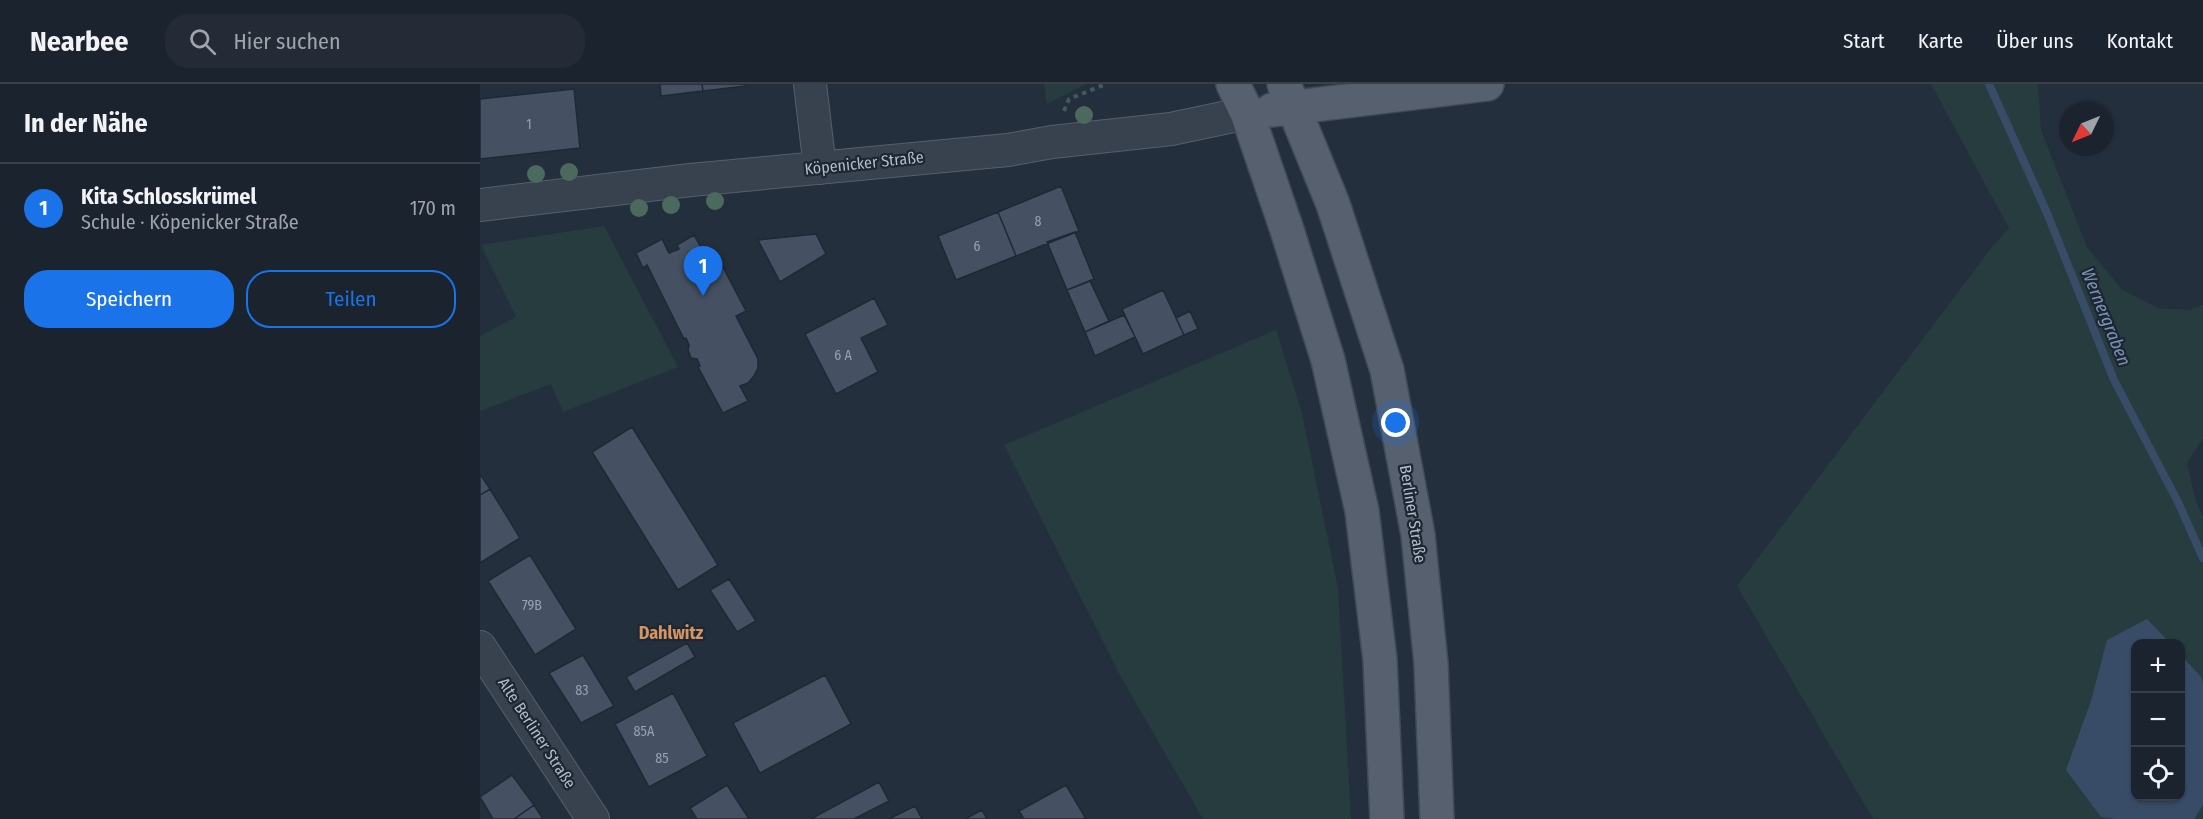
<!DOCTYPE html>
<html lang="de">
<head>
<meta charset="utf-8">
<style>
  :root { --surface:#1b232e; --page:#242b36; --text:#f1f3f6; --muted:#a0a4aa; --line:#39404a; --accent:#1a73e8 }
  body { margin:0; font-family:"Fira Sans Condensed",sans-serif; background:var(--page); color:var(--text) }
  .controls { position:absolute; right:18px; bottom:18px; display:grid; overflow:hidden; border-radius:12px; box-shadow:0 2px 4px #0004 }
  .controls button { width:54px; height:54px; display:grid; place-items:center; padding:0; border:0; border-bottom:2px solid var(--line); background:var(--surface); color:var(--text); font:30px sans-serif }
  .compass { position:absolute; left:1579px; top:18px; width:54px; height:54px; border-radius:50%; background:var(--surface); box-shadow:0 2px 4px #0004; rotate:227deg }
  .you { position:absolute; left:916px; top:339px; width:21px; height:21px; margin:-15px; border:4px solid #fff; border-radius:50%; background:#1a73e8; box-shadow:0 0 0 9px #1a73e833 }
  .badge { display:grid; place-items:center; width:39px; height:39px; border-radius:50%; background:var(--accent); color:#fff; font-size:20px; font-weight:700 }
  .pin { position:absolute; translate:-50% -50px; filter:drop-shadow(0 2px 3px #0008) }
  .pin::after { content:''; position:absolute; top:32px; width:21px; height:18px; background:inherit; clip-path:polygon(0 0,100% 0,50% 100%) }
  .list { margin:0; padding:0; list-style:none }
  h2 { display:flex; justify-content:space-between; align-items:center; height:78px; margin:0; padding:0 24px; font-size:26px }
  h2 small { font-size:20px; font-weight:400; color:var(--muted) }
  .list li { display:grid; grid-template-columns:39px 1fr auto; gap:18px; align-items:center; box-sizing:border-box; height:90px; padding:0 24px; border-top:2px solid var(--line) }
  .list b { display:block; font-size:22px; white-space:nowrap }
  .list p { margin:0; font-size:20px; white-space:nowrap; color:var(--muted) }
  .list em { font-size:20px; font-style:normal; color:var(--muted) }
  .actions { display:flex; gap:12px; padding:18px 24px }
  .actions a { flex:1; padding:14px 0; border:2px solid var(--accent); border-radius:24px; text-align:center; font-size:21px; color:var(--accent) }
  .actions .main { background:var(--accent); color:#fff }
  .icon { flex:none; width:33px; height:33px; fill:none; stroke:currentColor; stroke-width:2; stroke-linecap:round; stroke-linejoin:round }
  .map { position:relative; flex:none; width:1723px; height:735px; overflow:hidden }
  header { display:flex; align-items:center; gap:36px; box-sizing:border-box; height:84px; padding:0 30px; background:var(--surface); border-bottom:2px solid var(--line) }
  header strong { font-size:28px }
  nav { display:flex; gap:33px; margin-inline-start:auto; font-size:21px }
  .search { width:420px; height:54px; background:var(--page); display:flex; align-items:center; gap:15px; box-sizing:border-box; padding:0 21px; border-radius:24px; color:var(--muted); font-size:22px }
  main { display:flex }
  aside { flex:1; background:var(--surface) }
  .map>svg:first-child { display:block }
</style>
</head>
<body>
<header>
<strong>Nearbee</strong>
<div class="search"><svg class="icon" aria-label="search" viewBox="0 0 24 24"><circle cx="10" cy="10" r="6"/><path d="M15 15l6 6"/></svg>Hier suchen</div>
<nav><a>Start</a><a>Karte</a><a>Über uns</a><a>Kontakt</a></nav>
</header>
<main>
<aside>
<h2>In der Nähe<small></small></h2>
<ul class="list">
<li><span class="badge">1</span><div><b>Kita Schlosskrümel</b><p>Schule · Köpenicker Straße</p></div><em>170 m</em></li>
</ul>
<div class="actions"><a class="main">Speichern</a><a>Teilen</a></div>
</aside>
<div class="map">
<svg width="1723" height="735" viewBox="0 0 1723 735">
  <rect width="100%" height="100%" fill="#242f3e"/>
  <path fill="#263c3f" fill-rule="evenodd" d="M564,0H606L567,20Z
    M1451,0H1558L1561,46L1607,163L1642,206L1678,224L1709,226L1723,221V354L1707,379L1715,415L1723,433V735H1393L1257,502L1512,163L1529,144ZM1656,560H1700V712H1656Z
    M124,142L198,283L83,328L71,300L0,327V252L36,233L1,161Z
    M796,246L822,329L858,504L871,735H723L641,593L524,361Z"/>
  <path fill="#394c67" d="M1667,535L1690,559L1656,560V712H1700L1701,571L1721,593L1723,599V721L1714,735H1635L1621,733L1586,686L1611,617L1627,556Z"/>
  <g fill="none" stroke-linecap="round" stroke-linejoin="round">
    <path stroke="#394c67" stroke-width="8" d="M1509,0L1567,129L1634,296L1698,418L1723,474"/>
  </g>
  <path fill="#455162" stroke="#1f2835" stroke-width="1.5" d="M180,0H222L223,7L181,12Z
    M222,0H265L266,2L223,7Z
    M94,5L100,64L0,75V15Z
    M581,102L599,147L536,172L518,128Z
    M518,128L536,172L476,196L458,152Z
    M595,148L614,195L587,206L567,158Z
    M336,150L346,170L300,198L278,156Z
    M214,151L225,171L234,166L266,227L256,232L278,275V284L274,292L268,299L260,302L268,317L243,329L218,283L220,282L217,275L211,274L208,266L209,261L206,254L204,255L167,181L163,184L156,169L182,155L189,169L199,165L197,161Z
    M610,197L629,237L605,248L587,206Z
    M683,206L704,251L663,270L642,225Z
    M394,214L408,241L381,254L398,288L356,310L325,250Z
    M710,227L718,245L704,251L696,234Z
    M644,231L655,253L615,272L605,248Z
    M152,343L238,481L198,506L112,368Z
    M0,390L10,405L0,411Z
    M10,405L40,454L0,479V411Z
    M50,471L96,545L55,571L8,497Z
    M249,495L276,537L257,548L230,506Z
    M207,559L215,573L155,608L146,593Z
    M103,571L134,622L101,639L69,589Z
    M345,591L371,640L280,689L253,639Z
    M193,609L227,672L169,703L135,640Z
    M32,691L54,721L34,735H13L0,713Z
    M399,698L409,717L374,735H331Z
    M247,701L269,735H217L210,724Z
    M586,701L606,735H544L539,727Z
    M54,721L63,735H34Z
    M435,722L442,735H409Z
    M502,726L507,735H485Z"/>
  <g fill="none" stroke-linecap="round" stroke-linejoin="round">
    <g stroke="#565f6c" stroke-width="34">
      <path id="minor" d="M330,0L340,84
        M0,121L211,96L528,66L572,58L691,45L767,29
        M0,563L113,735"/>
    </g>
    <g stroke="#414a57" stroke-width="36">
      <path id="major" d="M753,0L767,29L807,146L848,276L882,427L900,576L907,735
        M804,0L853,120L907,286L938,451L951,580L957,735
        M792,26L1007,0"/>
    </g>
    <path stroke="#44595c" stroke-width="4" stroke-dasharray="4.5 4.5" stroke-linecap="butt" d="M584,27L589,15L626,0"/>
    <use href="#minor" stroke="#38414e" stroke-width="32"/>
    <use href="#major" stroke="#56606e" stroke-width="33"/>
  </g>
  <g fill="#4b6a5d">
    <circle cx="604" cy="31" r="9"/>
    <circle cx="89" cy="88" r="9"/>
    <circle cx="56" cy="90" r="9"/>
    <circle cx="235" cy="117" r="9"/>
    <circle cx="191" cy="121" r="9"/>
    <circle cx="159" cy="124" r="9"/>
  </g>
  <g text-anchor="middle" dominant-baseline="central" stroke-width="4.5" stroke-linejoin="round" paint-order="stroke">
    <g font-size="14" fill="#98a1af">
      <text x="49" y="40">1</text>
      <text x="558" y="137">8</text>
      <text x="497" y="162">6</text>
      <text x="363" y="271">6 A</text>
      <text x="52" y="521">79B</text>
      <text x="102" y="606">83</text>
      <text x="164" y="647">85A</text>
      <text x="182" y="674">85</text>
    </g>
    <g font-size="16" fill="#b4bcc9" stroke="#1d2633">
      <text transform="translate(384 79) rotate(-6)">Köpenicker Straße</text>
      <text transform="translate(933 430) rotate(81)">Berliner Straße</text>
      <text transform="translate(57 649) rotate(57)">Alte Berliner Straße</text>
    </g>
    <g font-size="18" font-style="italic" fill="#7c92b1" stroke="#1d2633">
      <text transform="translate(1626 233) rotate(68)">Wernergraben</text>
    </g>
    <g font-size="18" font-weight="bold" fill="#d59563" stroke="#1d2633">
      <text x="191" y="549">Dahlwitz</text>
    </g>
  </g>
</svg>
<div class="controls">
<button>+</button>
<button>−</button>
<button><svg class="icon" aria-label="locate" viewBox="0 0 24 24"><circle cx="12" cy="12" r="6"/><path d="M12 2v4M12 18v4M2 12h4M18 12h4"/></svg></button>
</div>
<svg class="compass" viewBox="-18 -18 36 36"><path d="M0-13l5 13h-10z" fill="#e53935"/><path d="M0 13l5-13h-10z" fill="#a0a4aa"/></svg>
<div class="you"></div>
<div class="pin badge" style="left:223px;top:212px">1</div>
</div>
</main>
</body>
</html>
